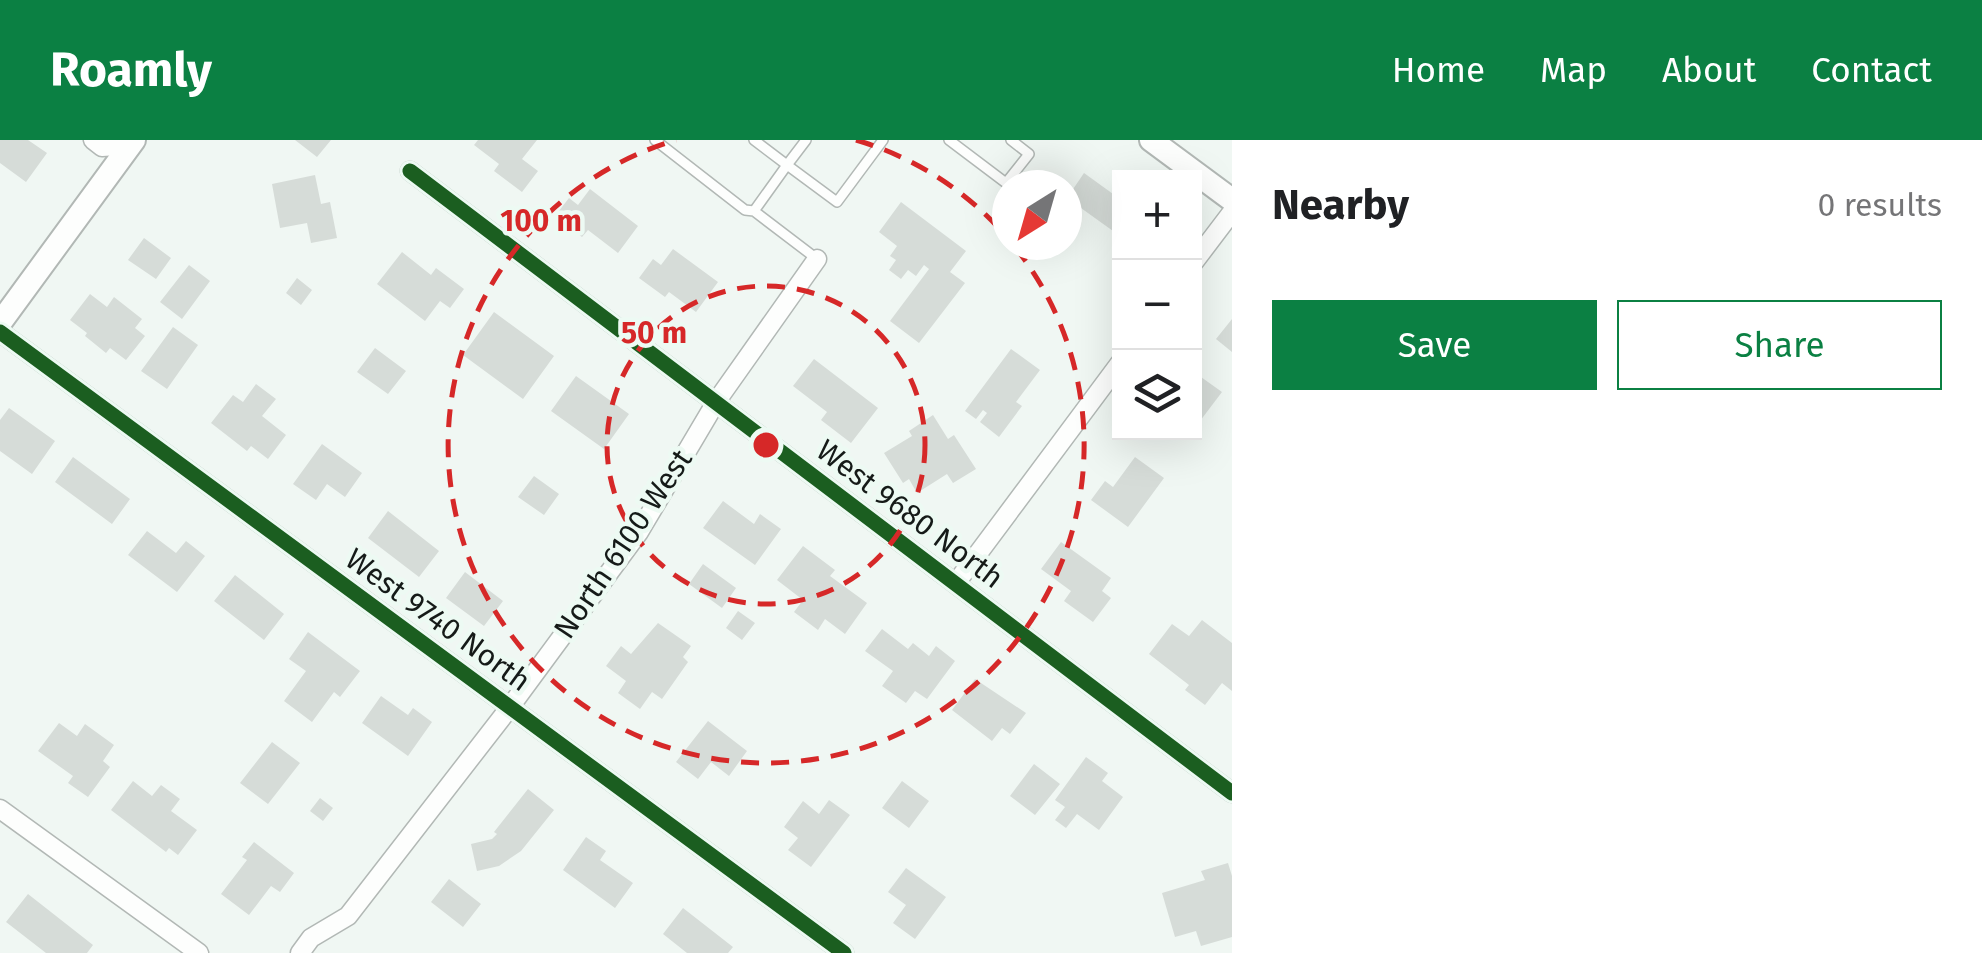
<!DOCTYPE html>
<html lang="en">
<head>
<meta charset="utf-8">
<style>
  :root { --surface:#fff; --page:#f2f2f2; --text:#202124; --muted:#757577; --line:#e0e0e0; --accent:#0b8043 }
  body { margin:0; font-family:"Fira Sans",sans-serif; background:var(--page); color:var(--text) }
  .controls { position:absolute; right:30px; top:30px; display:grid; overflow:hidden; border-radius:0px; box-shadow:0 10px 40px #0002 }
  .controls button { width:90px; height:90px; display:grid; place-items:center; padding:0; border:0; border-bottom:2px solid var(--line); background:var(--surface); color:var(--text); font:50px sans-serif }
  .compass { position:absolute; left:992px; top:30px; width:90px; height:90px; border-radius:50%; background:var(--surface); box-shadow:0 10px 40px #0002; rotate:217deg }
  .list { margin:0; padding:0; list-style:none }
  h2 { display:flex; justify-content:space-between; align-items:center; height:130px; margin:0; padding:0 40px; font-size:42px }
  h2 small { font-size:32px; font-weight:400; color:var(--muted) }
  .actions { display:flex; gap:20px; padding:30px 40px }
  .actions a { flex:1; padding:22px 0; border:2px solid var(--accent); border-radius:0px; text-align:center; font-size:35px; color:var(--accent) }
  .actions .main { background:var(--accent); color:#fff }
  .icon { flex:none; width:55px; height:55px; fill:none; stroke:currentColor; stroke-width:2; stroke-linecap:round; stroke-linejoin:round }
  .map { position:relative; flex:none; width:1232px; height:813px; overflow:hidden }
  header { display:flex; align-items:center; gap:60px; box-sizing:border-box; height:140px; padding:0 50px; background:var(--accent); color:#fff }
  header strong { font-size:48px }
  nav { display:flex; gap:55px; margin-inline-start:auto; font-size:35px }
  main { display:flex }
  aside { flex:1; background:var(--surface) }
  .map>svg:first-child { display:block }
</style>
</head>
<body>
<header>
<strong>Roamly</strong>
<nav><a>Home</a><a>Map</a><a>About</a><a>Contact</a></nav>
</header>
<main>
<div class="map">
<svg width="1232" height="813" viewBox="0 0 1232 813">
  <rect width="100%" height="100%" fill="#f0f7f3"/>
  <path fill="#d6dcd8" d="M0,0H28L47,13L26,42L0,23Z
    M295,0H331L317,17Z
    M478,0H537L522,19L538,31L522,52L494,31L499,24L474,5Z
    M1084,33L1120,59V96L1067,58Z
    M315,35L321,64L330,62L337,98L311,103L307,83L280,88L272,44Z
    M590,49L638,86L618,113L588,90L582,97L555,76L569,58L578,65Z
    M901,62L966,111L950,132L965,143L919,203L890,181L929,129L924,125L916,136L908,130L901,139L889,130L896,120L890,116L897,106L879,92Z
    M144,98L171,118L156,139L128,120Z
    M673,109L718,142L696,172L669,152L665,157L639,138L653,119L661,125Z
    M402,112L431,135L436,128L464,149L450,168L440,161L425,181L377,144Z
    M189,125L210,141L182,179L160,162Z
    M297,138L312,150L301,165L286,153Z
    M90,154L107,167L114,157L142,179L135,188L145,196L126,220L110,208L106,213L85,196L87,193L70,180Z
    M494,172L554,216L523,259L463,215Z
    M1232,179V212L1216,199Z
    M173,187L198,205L167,249L141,231Z
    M375,208L406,231L388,254L357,232Z
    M1011,209L1040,230L1016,262L1022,266L999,297L980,282L987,273L983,270L976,279L965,271Z
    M814,219L878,268L851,303L821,280L827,272L793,246Z
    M1194,232L1222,252L1194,289Z
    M576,236L629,274L604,309L551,271Z
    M256,244L276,259L262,276L286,295L268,319L251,306L247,311L211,283L233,255L243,262Z
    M9,268L55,301L32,334L0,311V280Z
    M933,275L948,299L954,295L976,329L953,343L947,334L917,353L909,339L903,343L884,313L912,296L909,291Z
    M322,304L362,333L345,357L327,344L316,360L293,344Z
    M73,317L130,359L112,384L55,342Z
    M1135,317L1164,338L1128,387L1091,360L1105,341L1113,347Z
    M534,336L559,354L544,375L518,357Z
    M723,361L754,384L760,374L781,389L755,425L703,388Z
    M388,371L439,411L419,437L368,398Z
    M147,391L176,413L186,401L205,416L177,452L128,415Z
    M1061,402L1111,438L1102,451L1111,458L1093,482L1064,461L1071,451L1041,429Z
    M803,406L835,430L830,436L867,463L845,494L825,479L818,490L794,472L803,460L777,440Z
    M703,424L736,448L722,468L689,444Z
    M465,432L503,461L484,486L446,458Z
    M235,435L284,474L264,500L214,461Z
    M738,471L755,483L742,500L726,488Z
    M1202,480L1232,503V551L1222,543L1205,565L1185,550L1189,545L1149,514L1172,484L1189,496Z
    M658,483L691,506L683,517L688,522L662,559L652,552L640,569L618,553L626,541L606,526L621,506L631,514Z
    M882,489L908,509L913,503L929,516L936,506L955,521L927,559L915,551L906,563L882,546L893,531L865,511Z
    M308,492L360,531L340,557L334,552L312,582L284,561L306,531L289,519Z
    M975,539L1026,573L1010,594L1002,588L992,601L952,570Z
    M381,556L408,575L413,568L432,582L408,616L362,583Z
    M708,581L747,611L729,636L711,622L698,639L676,622Z
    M59,583L77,596L85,584L114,605L103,621L110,627L88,657L68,643L73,636L38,611Z
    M272,602L300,623L268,664L240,643Z
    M1086,617L1108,633L1102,641L1123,657L1099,690L1077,674L1066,688L1055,680L1065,667L1055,660Z
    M1034,624L1060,644L1035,675L1010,656Z
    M133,641L152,656L161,645L180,659L171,671L197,690L178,715L169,708L166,712L111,670Z
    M902,641L929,661L909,688L882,668Z
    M528,649L554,670L521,711L499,726L477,731L471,704L492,699L497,694L494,692Z
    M320,658L333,668L323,681L310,671Z
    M829,660L850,675L811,727L788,710L798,698L784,687L803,661L819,674Z
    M586,697L606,711L600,720L633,743L615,768L563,730Z
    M254,702L294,733L280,752L271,746L249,775L221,754L247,720L242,717Z
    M1228,723L1232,736V797L1201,806L1196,791L1175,797L1162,753L1205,740L1201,731Z
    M906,728L946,757L915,799L893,783L906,765L888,752Z
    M449,739L481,764L463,787L431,762Z
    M28,754L93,805L87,813H46L6,782Z
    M683,768L733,807L728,813H687L663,794Z"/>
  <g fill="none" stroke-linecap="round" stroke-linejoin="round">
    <g stroke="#b2b8b5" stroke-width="12">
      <path id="service" d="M655,0L745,70L754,71L817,119
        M754,0L787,25L754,71
        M806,0L787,25L837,62L883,0
        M949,0L1006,43L1029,14L1011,0"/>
    </g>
    <g stroke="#b2b8b5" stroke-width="21">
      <path id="minor" d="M93,0L102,7L130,5L128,0
        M410,31L1232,653
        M1194,122L1232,72
        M0,192L844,813
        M956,443L1120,223
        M0,669L199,813
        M300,813L311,798L348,776L510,567L639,392L716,262L817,119"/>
    </g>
    <g stroke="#b2b8b5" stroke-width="26">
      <path id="tertiary" d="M1151,0L1232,60
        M0,183L134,0"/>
    </g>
    <use href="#service" stroke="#fdfefd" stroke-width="9"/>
    <use href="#minor" stroke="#fdfefd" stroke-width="18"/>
    <use href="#tertiary" stroke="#fdfefd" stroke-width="22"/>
    <g stroke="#edfaf3" stroke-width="21">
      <path id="cycleway" d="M410,31L1232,653
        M0,192L844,813"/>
    </g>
    <use href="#cycleway" stroke="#1b5e20" stroke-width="15"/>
  </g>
  <g fill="none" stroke="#d62828" stroke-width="5" stroke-dasharray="18 12">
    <circle cx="766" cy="305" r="159"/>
    <path d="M856 0A318 318 0 0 1 1006 96M1015 107A318 318 0 1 1 676 0"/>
  </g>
  <g text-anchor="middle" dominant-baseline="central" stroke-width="9" stroke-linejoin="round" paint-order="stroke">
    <g font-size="30" fill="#151a18" stroke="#edfaf3">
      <text transform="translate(910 374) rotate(37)">West 9680 North</text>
      <text transform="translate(623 404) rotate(-56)">North 6100 West</text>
      <text transform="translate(438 480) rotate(36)">West 9740 North</text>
    </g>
  </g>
  <circle cx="766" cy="305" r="15" fill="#d62828" stroke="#edfaf3" stroke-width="5"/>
  <g font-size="30" text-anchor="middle" font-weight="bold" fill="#d62828" stroke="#edfaf3" stroke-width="9" stroke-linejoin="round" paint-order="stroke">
    <text x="541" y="91">100 m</text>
    <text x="654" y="203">50 m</text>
  </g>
</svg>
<div class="controls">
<button>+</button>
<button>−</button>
<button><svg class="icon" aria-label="layers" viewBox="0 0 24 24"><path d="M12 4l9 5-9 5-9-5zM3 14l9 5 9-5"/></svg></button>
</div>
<svg class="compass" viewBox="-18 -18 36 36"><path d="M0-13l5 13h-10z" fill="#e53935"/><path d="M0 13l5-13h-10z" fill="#757577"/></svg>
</div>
<aside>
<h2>Nearby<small>0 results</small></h2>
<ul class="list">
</ul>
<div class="actions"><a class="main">Save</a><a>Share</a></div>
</aside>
</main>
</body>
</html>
